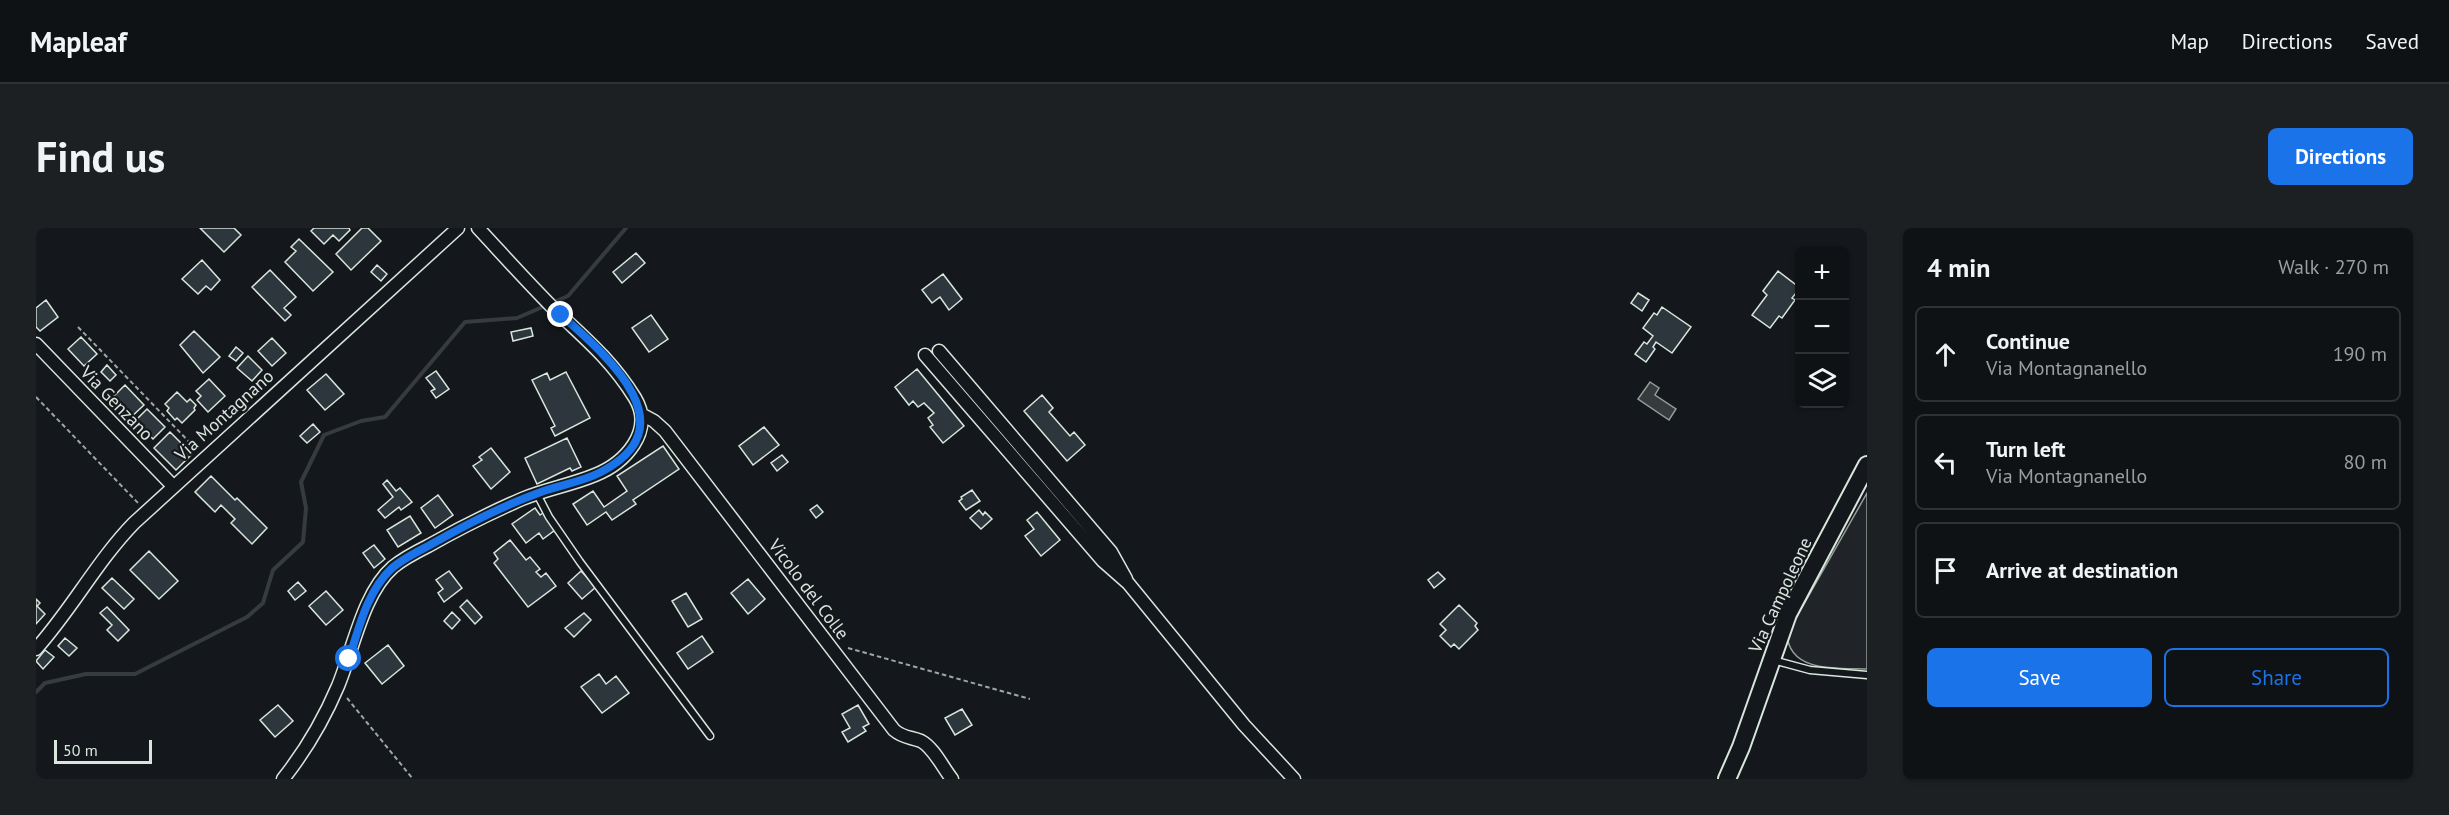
<!DOCTYPE html>
<html lang="en">
<head>
<meta charset="utf-8">
<style>
  :root { --surface:#0f1215; --page:#1d2022; --text:#f1f3f6; --muted:#9b9ea0; --line:#2f3234; --accent:#1a73e8 }
  body { margin:0; font-family:"PT Sans",sans-serif; background:var(--page); color:var(--text) }
  .controls { position:absolute; right:18px; top:18px; display:grid; overflow:hidden; border-radius:9px; box-shadow:0 2px 4px #0004 }
  .controls button { width:54px; height:54px; display:grid; place-items:center; padding:0; border:0; border-bottom:2px solid var(--line); background:var(--surface); color:var(--text); font:30px sans-serif }
  .scale { position:absolute; left:18px; bottom:15px; width:98px; box-sizing:border-box; padding-left:6px; border:3px solid #d8e6dc; border-top:0; font-size:16px; line-height:21px; white-space:nowrap; color:#d8e6dc; -webkit-text-stroke:4px #14181c; paint-order:stroke }
  .stop { position:absolute; width:18px; height:18px; margin:-14px; border:4px solid #1a73e8; border-radius:50%; background:#fff }
  .stop.end { background:#1a73e8; border-color:#fff; box-shadow:0 2px 6px #0008 }
  .list { margin:0; padding:0; list-style:none }
  h2 { display:flex; justify-content:space-between; align-items:center; height:78px; margin:0; padding:0 24px; font-size:26px }
  h2 small { font-size:20px; font-weight:400; color:var(--muted) }
  .list li { display:grid; grid-template-columns:39px 1fr auto; gap:18px; align-items:center; box-sizing:border-box; height:96px; margin:0 12px 12px; padding:0 12px; border:2px solid var(--line); border-radius:9px }
  .list b { display:block; font-size:22px; white-space:nowrap }
  .list p { margin:0; font-size:20px; white-space:nowrap; color:var(--muted) }
  .list em { font-size:20px; font-style:normal; color:var(--muted) }
  .actions { display:flex; gap:12px; padding:18px 24px }
  .actions a { flex:1; padding:14px 0; border:2px solid var(--accent); border-radius:9px; text-align:center; font-size:21px; color:var(--accent) }
  .actions .main { background:var(--accent); color:#fff }
  .icon { flex:none; width:33px; height:33px; fill:none; stroke:currentColor; stroke-width:2; stroke-linecap:round; stroke-linejoin:round }
  .map { position:relative; flex:none; width:1831px; height:551px; overflow:hidden; border-radius:9px }
  header { display:flex; align-items:center; gap:36px; box-sizing:border-box; height:84px; padding:0 30px; background:var(--surface); border-bottom:2px solid var(--line) }
  header strong { font-size:28px }
  nav { display:flex; gap:33px; margin-inline-start:auto; font-size:21px }
  .intro { display:flex; align-items:center; justify-content:space-between; box-sizing:border-box; height:144px; padding:0 36px }
  h1 { margin:0; font-size:42px }
  .button { padding:15px 27px; border-radius:9px; background:var(--accent); color:#fff; font-size:21px; font-weight:700 }
  main { display:flex; gap:36px; padding:0 36px }
  aside { flex:1; background:var(--surface); border-radius:9px; box-shadow:0 2px 4px #0004 }
  .map>svg:first-child { display:block }
</style>
</head>
<body>
<header>
<strong>Mapleaf</strong>
<nav><a>Map</a><a>Directions</a><a>Saved</a></nav>
</header>
<div class="intro"><h1>Find us</h1><a class="button">Directions</a></div>
<main>
<div class="map">
<svg width="1831" height="551" viewBox="0 0 1831 551">
  <rect width="100%" height="100%" fill="#14181c"/>
  <path fill="#202428" stroke="#939e99" stroke-width="1.5" d="M1831,265V441C1802,440 1753,445 1751,406Z"/>
  <path fill="#363b3e" stroke="#939e99" stroke-width="1.5" d="M1614,154L1623,160L1619,167L1640,181L1633,192L1602,171Z"/>
  <g fill="none" stroke-linecap="round" stroke-linejoin="round">
    <path stroke="#363b3e" stroke-width="4" d="M0,464L9,455L50,446H99L211,389L227,375L237,342L267,314L270,280L265,254L288,207L325,193L349,189L429,94L481,90L532,68L590,0"/>
  </g>
  <path fill="#2c363c" stroke="#d8e6dc" stroke-width="1.5" d="M164,0H198L205,7L188,24Z
    M278,0H313L314,2L303,13L297,7L288,16L275,3Z
    M326,0H332L345,13L315,42L300,26Z
    M263,11L297,44L277,63L249,34L260,23L255,19Z
    M600,25L609,35L586,55L577,44Z
    M166,32L184,52L175,62L170,58L162,66L146,51Z
    M341,37L351,46L345,53L335,44Z
    M234,42L260,69L248,80L255,87L249,93L216,59Z
    M1742,43L1764,60L1756,70L1759,72L1746,90L1743,88L1734,100L1716,87L1731,67L1727,63Z
    M907,46L926,71L913,82L904,69L896,75L886,62Z
    M1602,65L1613,72L1606,83L1595,75Z
    M10,72L22,89L4,103L0,99V80Z
    M1626,79L1655,99L1636,125L1620,114L1617,119L1619,121L1610,134L1599,126L1608,114L1611,116L1617,108L1607,100L1618,85L1621,87Z
    M615,87L632,111L613,124L596,100Z
    M495,100L497,108L477,113L475,104Z
    M158,103L184,129L167,145L144,117Z
    M45,109L61,126L48,138L32,121Z
    M236,110L250,125L236,138L222,123Z
    M200,119L207,125L200,133L193,128Z
    M212,128L226,142L216,153L201,140Z
    M71,137L80,147L74,153L65,144Z
    M881,141L928,198L907,215L894,199L897,197L892,190L898,185L888,175L882,179L877,173L873,177L859,159Z
    M400,143L413,161L400,170L395,163L399,161L390,150Z
    M530,144L554,190L519,208L515,200L519,198L496,152L511,145L514,152Z
    M290,146L308,166L289,182L271,162Z
    M173,151L189,168L172,184L161,172L165,168L160,163Z
    M89,157L108,177L92,192L73,173Z
    M141,164L151,174L154,171L160,177L158,180L159,182L146,195L141,190L139,192L131,183L133,180L129,176Z
    M1006,167L1017,180L1013,184L1034,208L1038,204L1049,217L1031,233L988,183Z
    M111,181L129,199L117,211L99,193Z
    M277,196L284,204L271,215L264,208Z
    M728,199L743,217L717,237L703,218Z
    M134,204L156,226L140,242L118,220Z
    M531,210L545,239L536,243L534,240L501,256L489,230Z
    M627,218L643,241L597,272L600,276L576,292L570,284L551,297L537,276L557,263L568,279L591,263L581,248Z
    M455,220L474,244L455,261L437,238L446,232L443,229Z
    M746,227L752,234L741,243L735,235Z
    M175,248L199,272L201,270L231,300L216,316L195,295L199,291L185,277L179,284L159,264Z
    M351,252L360,263L364,260L376,274L365,282L363,279L349,290L342,282L357,269L347,256Z
    M936,262L944,273L930,282L923,273L926,271L925,269Z
    M402,267L417,287L399,300L385,280Z
    M781,277L787,284L780,290L774,282Z
    M499,280L504,287L507,285L519,302L507,311L503,305L490,315L476,296Z
    M943,282L947,287L949,284L956,291L945,301L934,290Z
    M1001,284L1024,312L1005,328L989,308L998,301L991,292Z
    M374,288L385,305L362,319L351,302Z
    M474,312L490,332L494,329L504,341L500,344L505,349L510,345L520,358L492,379L458,335L462,331L458,325Z
    M338,317L349,331L338,340L327,325Z
    M113,323L142,353L123,371L94,342Z
    M413,343L426,360L408,374L402,365L407,361L400,352Z
    M545,343L560,359L546,371L532,355Z
    M1402,344L1409,351L1398,360L1392,352Z
    M76,350L98,371L88,381L66,360Z
    M712,351L729,371L712,386L695,365Z
    M262,354L270,363L259,372L252,363Z
    M290,363L307,382L290,397L273,378Z
    M650,365L666,391L652,399L636,373Z
    M0,371L4,375L1,378L9,386L0,396Z
    M431,372L446,389L439,396L424,379Z
    M1423,377L1441,395L1439,398L1442,402L1423,421L1418,416L1415,419L1404,408L1410,402L1404,396Z
    M71,379L93,402L82,413L71,402L76,397L64,385Z
    M416,384L424,392L416,401L408,393Z
    M548,385L555,392L538,409L529,400Z
    M666,408L677,424L652,441L641,425Z
    M29,410L41,420L33,428L22,418Z
    M352,417L368,438L346,456L329,435Z
    M9,422L18,429L7,441L0,433Z
    M563,446L570,456L580,448L593,465L566,485L545,459Z
    M242,477L257,493L239,509L224,492Z
    M822,477L833,496L827,499L830,503L812,514L806,504L814,500L806,486Z
    M926,481L936,497L919,507L909,490Z"/>
  <g fill="none" stroke-linecap="round" stroke-linejoin="round">
    <g stroke="#d8e6dc" stroke-width="9">
      <path id="lane" d="M501,266L513,289L544,334L674,508
        M1737,432L1774,442L1831,447"/>
    </g>
    <g stroke="#d8e6dc" stroke-width="15">
      <path id="street" d="M0,116L137,258
        M903,123L1075,324L1090,351
        M889,127L1067,333L1092,355L1208,497L1258,551
        M605,186L618,193L629,203L858,502C867,510 875,509 885,513C898,520 907,540 916,551
        M0,421C36,381 61,333 98,295L422,0
        M247,551C270,522 288,491 302,458C317,422 327,365 357,339C368,330 380,324 392,318C422,301 454,285 486,271C510,261 535,257 559,247C589,235 619,203 599,170C576,133 551,112 520,83C493,56 468,28 442,0"/>
    </g>
    <g stroke="#d8e6dc" stroke-width="20">
      <path id="secondary" d="M1691,551L1705,519L1752,386L1831,237"/>
    </g>
    <path stroke="#9da8a2" stroke-width="2" stroke-dasharray="4.5 3" stroke-linecap="butt" d="M42,99L161,222
      M0,169L102,275
      M812,420L994,471
      M311,470L377,551"/>
    <use href="#lane" stroke="#14181c" stroke-width="6"/>
    <use href="#street" stroke="#14181c" stroke-width="12"/>
    <use href="#secondary" stroke="#14181c" stroke-width="16"/>
  </g>
  <g fill="none" stroke-linecap="round" stroke-linejoin="round">
    <path stroke="#1a73e8" stroke-width="8" d="M313,431C323,400 331,364 355,341C366,331 381,324 394,317C429,297 466,278 505,264C524,257 546,254 565,244C654,198 570,127 525,87"/>
  </g>
  <g text-anchor="middle" dominant-baseline="central" stroke-width="4.5" stroke-linejoin="round" paint-order="stroke">
    <g font-size="18" fill="#d8e6dc" stroke="#14181c">
      <text transform="translate(81 175) rotate(46)">Via Genzano</text>
      <text transform="translate(188 187) rotate(-42)">Via Montagnano</text>
      <text transform="translate(773 361) rotate(53)">Vicolo del Colle</text>
      <text transform="translate(1744 367) rotate(-65)">Via Campoleone</text>
    </g>
  </g>
</svg>
<div class="controls">
<button>+</button>
<button>−</button>
<button><svg class="icon" aria-label="layers" viewBox="0 0 24 24"><path d="M12 4l9 5-9 5-9-5zM3 14l9 5 9-5"/></svg></button>
</div>
<div class="scale">50 m</div>
<div class="stop" style="left:313px;top:431px"></div>
<div class="stop end" style="left:525px;top:87px"></div>
</div>
<aside>
<h2>4 min<small>Walk · 270 m</small></h2>
<ul class="list">
<li><svg class="icon" aria-label="ahead" viewBox="0 0 24 24"><path d="M12 20V5M6 11l6-6 6 6"/></svg><div><b>Continue</b><p>Via Montagnanello</p></div><em>190 m</em></li>
<li><svg class="icon" aria-label="left" viewBox="0 0 24 24"><path d="M17 20v-9H6M10 6l-5 5 5 5"/></svg><div><b>Turn left</b><p>Via Montagnanello</p></div><em>80 m</em></li>
<li><svg class="icon" aria-label="arrive" viewBox="0 0 24 24"><path d="M6 21V4h12l-3 4 3 4H6"/></svg><div><b>Arrive at destination</b></div></li>
</ul>
<div class="actions"><a class="main">Save</a><a>Share</a></div>
</aside>
</main>
</body>
</html>
